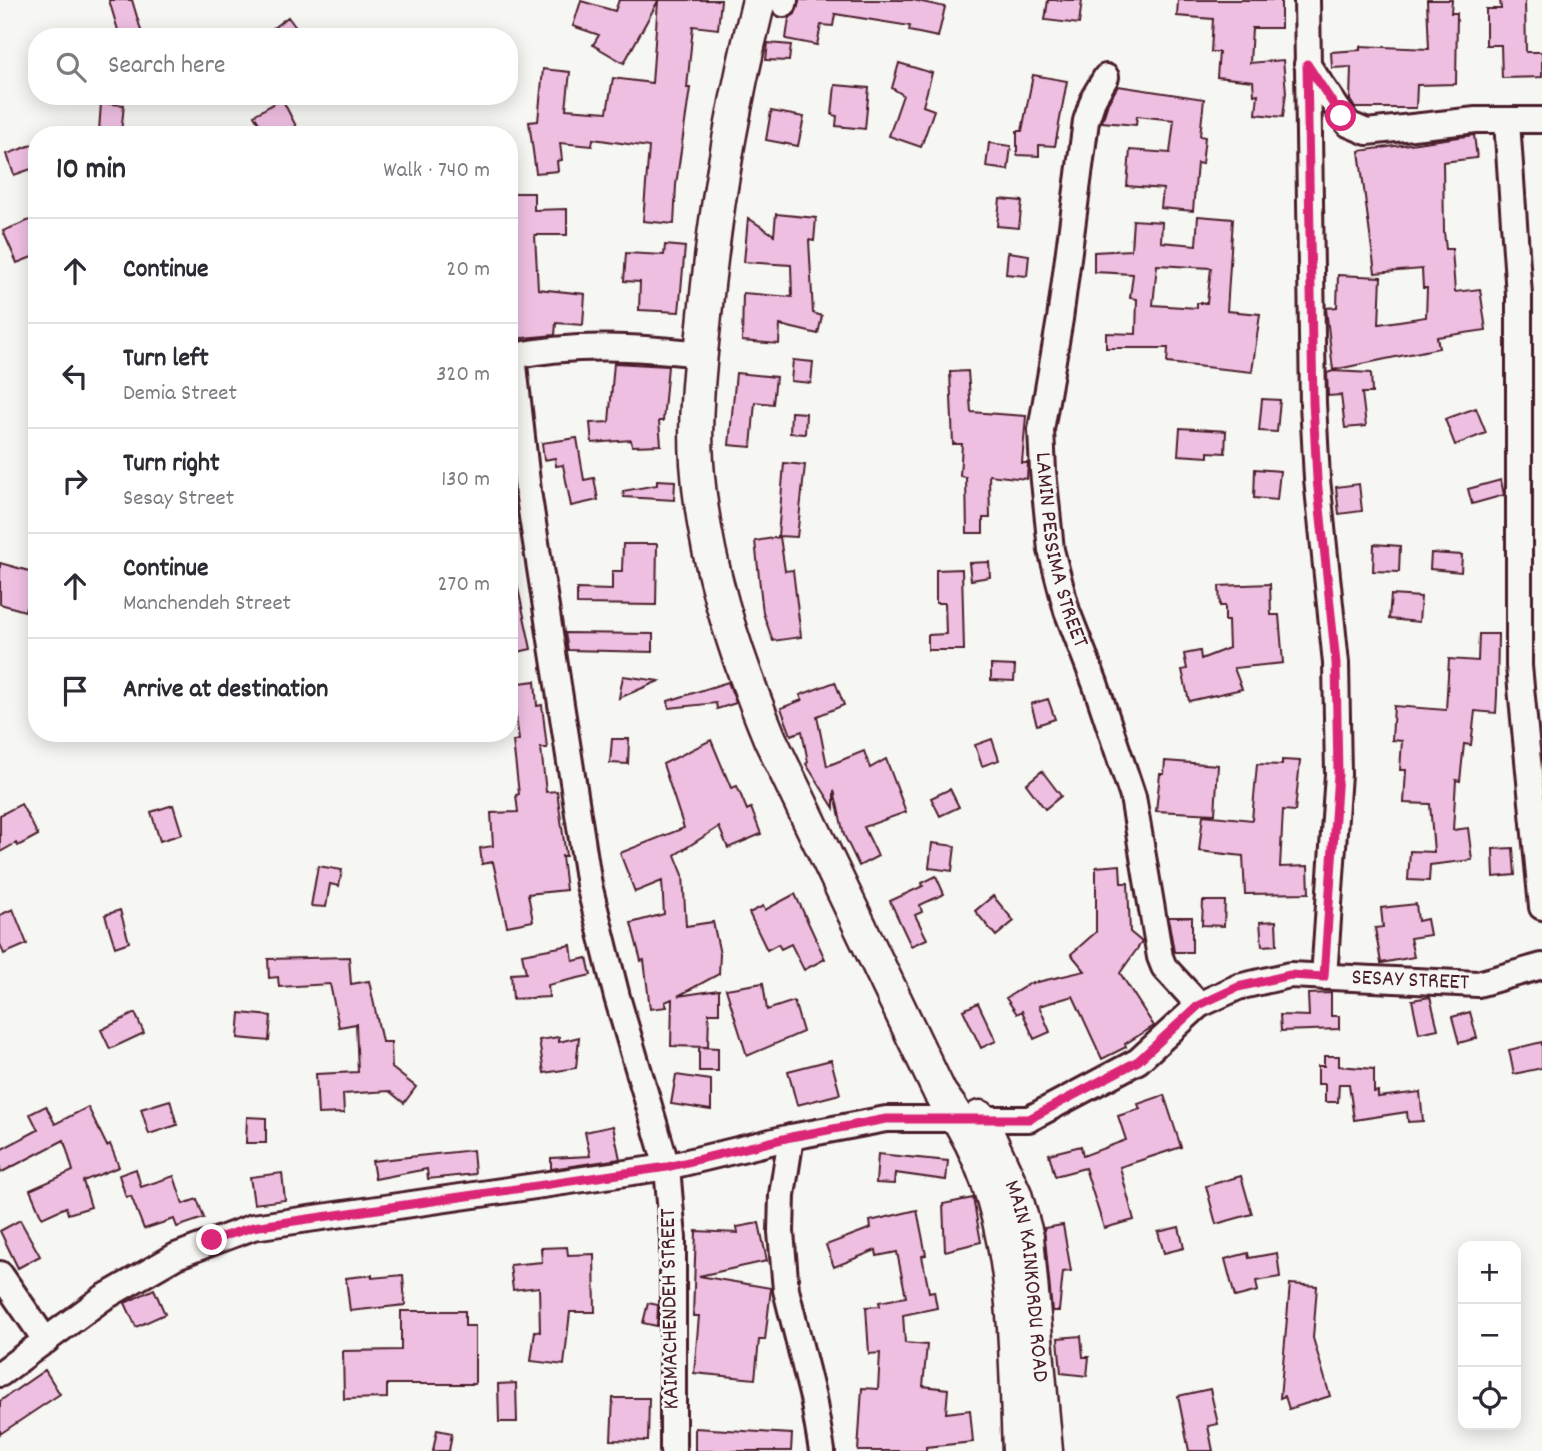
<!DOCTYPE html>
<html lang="en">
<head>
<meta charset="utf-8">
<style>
  :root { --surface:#fff; --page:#f7f7f7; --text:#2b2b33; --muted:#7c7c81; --line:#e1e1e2 }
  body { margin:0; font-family:Dekko,sans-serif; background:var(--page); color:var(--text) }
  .controls { position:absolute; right:21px; bottom:21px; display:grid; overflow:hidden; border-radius:14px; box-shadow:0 4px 18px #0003 }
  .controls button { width:63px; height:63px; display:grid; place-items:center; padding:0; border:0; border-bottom:2px solid var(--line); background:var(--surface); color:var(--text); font:35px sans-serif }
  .stop { position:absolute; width:21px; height:21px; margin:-16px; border:5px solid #db2777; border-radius:50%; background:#fff }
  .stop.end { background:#db2777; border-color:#fff; box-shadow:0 2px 7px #0008 }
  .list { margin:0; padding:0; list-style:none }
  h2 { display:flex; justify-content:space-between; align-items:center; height:91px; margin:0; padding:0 28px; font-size:30px }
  h2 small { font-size:23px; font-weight:400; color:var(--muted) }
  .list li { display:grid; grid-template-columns:46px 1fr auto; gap:21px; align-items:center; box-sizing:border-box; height:105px; padding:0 28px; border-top:2px solid var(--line) }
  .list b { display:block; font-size:26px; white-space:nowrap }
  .list p { margin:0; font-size:23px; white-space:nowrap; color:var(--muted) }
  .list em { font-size:23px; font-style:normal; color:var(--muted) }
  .icon { flex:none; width:38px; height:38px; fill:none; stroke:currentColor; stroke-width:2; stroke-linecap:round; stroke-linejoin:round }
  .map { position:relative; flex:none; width:1542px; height:1451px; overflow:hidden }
  .search { position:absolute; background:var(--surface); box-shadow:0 4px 18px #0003; left:28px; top:28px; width:490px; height:77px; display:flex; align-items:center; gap:18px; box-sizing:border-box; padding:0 24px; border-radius:28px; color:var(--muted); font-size:26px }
  .panel { position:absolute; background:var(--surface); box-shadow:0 4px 18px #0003; left:28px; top:126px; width:490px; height:616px; border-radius:28px }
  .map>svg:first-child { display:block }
</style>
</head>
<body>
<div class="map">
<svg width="1542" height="1451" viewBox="0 0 1542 1451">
  <rect width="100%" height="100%" fill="#f6f6f2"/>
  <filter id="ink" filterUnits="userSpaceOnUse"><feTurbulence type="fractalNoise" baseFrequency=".0143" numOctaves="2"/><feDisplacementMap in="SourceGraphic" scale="14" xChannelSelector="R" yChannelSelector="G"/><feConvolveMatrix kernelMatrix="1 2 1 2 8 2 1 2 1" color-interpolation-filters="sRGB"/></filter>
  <g filter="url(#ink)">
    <path fill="#efbfe2" stroke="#4a1f2b" stroke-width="2" fill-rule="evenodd" d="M109,0H132L143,37H120Z
      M619,0H721L718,29L693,26L687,88H690L676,185L674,224L643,221L649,147L593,139L592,146L560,143L562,160L557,161L558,171L536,173L529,122L538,121L543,69L570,72L566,109L607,112L613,78L652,83L658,1L624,63L593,45L599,35L573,26L581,1L615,11Z
      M799,0H913L945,7L938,37L909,31L910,26L835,14L833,26L821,25L817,45L786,39L789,18L795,14Z
      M1048,0H1082L1079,24L1045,20Z
      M1178,0H1281V28H1252L1250,63L1283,60L1286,92L1283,117L1256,114L1258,94L1254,95L1253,81L1217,77L1219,52H1211L1213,19L1177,16Z
      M1427,0H1452L1451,13H1457L1456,84L1417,85L1416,108H1355L1350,100L1351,67L1332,68L1331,52L1360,50V46L1429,49Z
      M1500,0H1525L1526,52H1542V77L1502,78L1501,45H1486V9H1501Z
      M288,17L303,37H261Z
      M768,43L791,45L789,61L766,60Z
      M899,63L932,73L923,106L934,110L921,147L889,136L903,95L892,88Z
      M1033,75L1067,81L1055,146L1039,145V156L1017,155V131H1022Z
      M835,85L869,88L865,129L836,126L837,116L832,115Z
      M1118,86L1204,99L1200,136L1205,137L1202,164L1197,163L1193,211L1161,208L1163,189L1127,186L1130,150L1170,153L1174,120L1137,116L1136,125L1102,122L1108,103Z
      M282,99L296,126L280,135H266L254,115Z
      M101,103L124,105L121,133L99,131Z
      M771,111L804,117L798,146L766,140Z
      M1474,135L1477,158L1443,162L1444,232L1446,249H1452L1455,292L1480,289L1486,330L1437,337L1439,348L1333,370L1326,308L1337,307L1338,275L1381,277L1379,324L1426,317L1427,288H1423L1422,269L1375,273L1359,151Z
      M37,143V167L14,175L7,154Z
      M989,143L1011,146L1008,170L986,167Z
      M510,193H534V210L567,209V235H535L538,289L585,294L583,325L556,323L555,335L512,339L515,299Z
      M1000,199L1022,201L1019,228L997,226Z
      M776,214L816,218L814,241L809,240L813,313L822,316L818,334L780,325L779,344L742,341L743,293L792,297L791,265L744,262L748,218L774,235Z
      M1198,216L1233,219L1227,311L1260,314L1252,372L1167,363L1168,348H1106V333L1136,334L1137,299L1130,298L1133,274L1094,272V252L1131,250L1133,220L1162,222L1161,242L1196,245ZM1157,265L1211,268L1207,303H1197V308L1153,305Z
      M37,217V255L17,263L3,231Z
      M665,245L685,247L679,312L639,310L640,282L624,281L626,253L664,255Z
      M1008,252L1029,255L1027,276L1006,274Z
      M793,360L813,362L811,383L791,381Z
      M614,363L668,366L663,421H659L661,445L632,446L631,440L592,443L590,423L609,422Z
      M968,371L971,412L1026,416L1022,463H1028L1027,479L989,475L990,518H983V533H967L966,477L960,476L962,444H953L950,372Z
      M1333,371L1371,373L1372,393H1362L1366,426L1345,428L1341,395L1328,396L1327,373Z
      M736,373L776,377L773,404L755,402L751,447L729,445Z
      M1262,399L1280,400L1277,432L1259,431Z
      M1476,408L1486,433L1455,445L1445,419Z
      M791,412L806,413L805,434L790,433Z
      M1180,428L1226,431L1225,453L1208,452V457L1178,455Z
      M577,438L584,480L594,478L598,500L571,506L563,465L556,466L555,458L544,460L542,443Z
      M784,463L805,465L797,537L778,536Z
      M1255,469L1280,471L1277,500L1254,498Z
      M657,480L675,481L674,500L624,497L623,491L657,485Z
      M1501,480L1504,495L1472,504L1468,489Z
      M1359,484L1362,511L1339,514L1336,487Z
      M780,537L785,571L793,570L801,637L773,641L763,613L755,541Z
      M623,544H657L656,605L577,604V589L612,590V571H622Z
      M1374,544L1400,546L1399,572L1373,571Z
      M1431,553L1462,555L1461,572L1430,569Z
      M989,562L990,577L971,580L969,563Z
      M0,563L36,573L25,611L0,604Z
      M962,569L964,650H928V635L946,634L945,603H936V570Z
      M516,579L531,649L509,654V580Z
      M1270,584L1271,615H1279L1283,663L1234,668L1242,689L1189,701L1182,670L1187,669L1184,654L1200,651L1201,659L1229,648L1228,621H1225V606H1220L1219,586Z
      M1391,595L1421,597L1419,622L1389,619Z
      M565,633L653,634V652L568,650Z
      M1479,634H1498L1497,695L1496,713L1475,711L1471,745L1464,744L1460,781L1456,780L1453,830L1468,828L1472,860L1430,865L1429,881L1408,880L1410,851L1434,852L1430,804L1404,803L1406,770H1400L1402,741L1392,740L1394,706L1446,710L1449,659L1478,661Z
      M991,665L1015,666L1014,681L991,680Z
      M623,676L659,681L619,698Z
      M535,681L537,706L542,705L547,748H541L546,792L557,791L566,856H562L566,890L528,894L533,921L507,926L493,862L482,864L480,848L493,846L491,813L518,812L516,795L519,794L513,741L519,740L512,684Z
      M728,682L736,703L717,709L716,703L669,708L668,701Z
      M835,682L844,705L817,716L827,766L864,751L870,768L886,759L906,812L864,827L878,856L859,866L844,835L834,790V808L806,764L808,762L802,731L791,735L781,708L802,700L800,695Z
      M1048,699L1055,719L1037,725L1031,704Z
      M612,739H629L628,764L610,763Z
      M992,739L999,760L982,766L975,745Z
      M711,740L731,788L737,786L747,810L751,808L761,834L728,848L719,827L675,855L683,875L686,926L713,922L720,954L719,974L678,996L719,990V1013H709L708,1047L671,1046L672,999L665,1002L667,1007L650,1009L644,960L641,961L631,923L664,914L662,881L635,892L620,853L684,828L663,764Z
      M1282,760L1300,761L1295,811L1283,810L1280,867L1308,866L1309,893L1245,894L1243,856L1199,851L1203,815L1252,820L1257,764L1282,765Z
      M1165,761L1218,765L1215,814L1156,811L1160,774H1164Z
      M1042,771L1061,796L1045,809L1026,784Z
      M950,789L959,807L940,816L931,798Z
      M21,804L38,835L18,846L16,843L0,852V815Z
      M173,805L182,834L160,841L151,812Z
      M932,843L955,846L952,871L929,868Z
      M1513,848L1515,875L1494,877L1493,849Z
      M1120,865L1121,883H1128L1130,932L1142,942L1120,973L1154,1026L1125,1044L1126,1047L1102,1059L1073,996L1039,1006L1050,1032L1034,1039L1022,1011L1017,1014L1006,998L1029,984L1085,971L1071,954L1096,932V867Z
      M318,866L342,870L339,886L330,884L326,907L311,906Z
      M936,876L944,894L920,905L922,912L915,915L927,939L911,946L890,901L923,886L922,883Z
      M795,894L825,959L804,970L791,944L781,949L778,944L767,950L749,913L763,906L765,910Z
      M993,896L1014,921L996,936L975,911Z
      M1203,901H1225L1224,926L1202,925Z
      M1416,904L1418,921L1427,919L1430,935L1410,938L1414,957L1381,963L1375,928L1383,927L1381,908Z
      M13,909L27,944L4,954L0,944V915Z
      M120,910L129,942L115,947L105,915Z
      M1168,917H1192V952H1174Z
      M1276,921L1277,945L1262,946L1260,922Z
      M571,945L573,961L587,958L591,975L548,985L549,997L513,999L511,974L526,973L522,954Z
      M349,957L351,984L369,981L382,1042H391L392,1068L416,1087L404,1103L389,1091L343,1094L344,1113L318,1114L316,1074L358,1072L356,1024L339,1027L330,984L279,987L278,977L269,978L268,959Z
      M763,983L767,1010L794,1001L803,1032L747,1056L726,989Z
      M1331,993V1016H1339V1029L1281,1031L1280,1015L1309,1016L1308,994Z
      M1430,997L1438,1029L1419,1033L1412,1000Z
      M978,1003L996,1041L981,1048L963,1010Z
      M1470,1012L1477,1038L1459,1043L1452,1017Z
      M135,1013L144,1033L110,1049L101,1030Z
      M240,1013L271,1016L269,1041L238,1038Z
      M559,1037V1042L579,1037L576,1068L544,1073L539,1040Z
      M1542,1042V1068L1514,1074L1509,1050Z
      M699,1047L718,1048V1071H699Z
      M1324,1056H1339V1066L1374,1069V1092L1378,1091V1097L1420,1092L1423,1121L1408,1122L1407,1112L1354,1120L1349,1084H1339L1338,1102H1325V1084H1318V1066H1324Z
      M831,1060L840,1094L797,1105L788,1071Z
      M676,1075L711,1080V1110L671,1104Z
      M1164,1095L1181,1147L1120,1167L1134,1220L1104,1228L1085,1168L1055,1176L1049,1154L1081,1146L1083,1156L1126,1140L1118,1116L1140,1109L1138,1104Z
      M170,1100L177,1125L149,1134L141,1109Z
      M46,1106L55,1124L88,1107L107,1146L110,1144L119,1167L83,1181L91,1207L68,1214L66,1207L42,1218L30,1190L73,1171L64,1140L0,1173V1150L38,1130L30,1114Z
      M247,1117L266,1118V1143H246Z
      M613,1126L620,1159L551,1169V1158L590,1156L585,1132Z
      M473,1150L475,1174L428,1179L427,1169L375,1179L372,1161Z
      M878,1154L948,1161L946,1180L895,1173L894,1184L876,1183Z
      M136,1169L141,1187L174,1176L183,1204L197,1199L204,1218L177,1227L174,1219L144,1229L131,1196L126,1197L119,1175Z
      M282,1173L285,1200L254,1204L250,1177Z
      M1241,1176L1252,1214L1216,1224L1206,1186Z
      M973,1198L981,1242L945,1251L943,1204Z
      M917,1210L926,1255L922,1256L929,1292L934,1291L937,1308L903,1315L905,1343L927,1345L923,1386L948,1389L946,1413L970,1410L973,1442L926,1447V1451H858L862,1388L878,1389L880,1353L869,1354L866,1307L880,1306L879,1302L906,1297L897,1252L877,1256L876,1250L834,1267L826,1245L871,1228L870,1221Z
      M20,1220L40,1256L18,1268L0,1231Z
      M759,1223L767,1261L699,1276L771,1288L765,1340H759L755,1379L694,1373L699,1316H693L696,1231L738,1233L737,1227Z
      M1063,1225L1071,1271L1063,1272L1059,1311H1052L1044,1228Z
      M1179,1227L1184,1248L1164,1253L1158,1232Z
      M567,1247L568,1255L594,1254L595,1312H570L564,1365L531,1361L535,1331L540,1332L539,1287L513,1290L510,1265L542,1262L541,1248Z
      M1248,1253L1249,1258L1277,1253L1280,1277L1256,1281L1258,1291L1235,1297L1225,1259Z
      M372,1275V1278L403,1275L405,1305L350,1311L346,1278Z
      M1290,1284L1317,1286L1313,1338L1330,1396L1289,1409L1285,1396L1280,1398Z
      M154,1289L165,1314L136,1327L125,1303Z
      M648,1303L658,1305L657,1326L643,1323Z
      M401,1311H465V1326H475V1384H387V1398L344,1399L343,1351L401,1350Z
      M1081,1336L1083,1357H1089L1087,1376L1061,1373L1058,1338Z
      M45,1370L60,1394L0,1434V1401Z
      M516,1383L517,1422H499L498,1384Z
      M1210,1389L1218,1424L1208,1426L1213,1451H1189L1178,1396Z
      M613,1398H649L648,1441L611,1440Z
      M695,1428L792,1434L791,1451H695Z
      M437,1430L452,1433L449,1451H433Z"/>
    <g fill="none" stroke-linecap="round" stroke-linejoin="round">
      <g stroke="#4a1f2b" stroke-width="30">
        <g id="minor">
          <path d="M1307,0L1313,403L1317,479L1336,663L1338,774L1324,977"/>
          <path d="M784,4L785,0"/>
          <path d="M1307,64L1348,124L1367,132L1476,120H1542"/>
          <path id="s1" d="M1106,77L1094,97L1086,121L1060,319L1041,430L1043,471L1051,550L1067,611L1095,683L1133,797L1160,957L1164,967L1199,1005"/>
          <path d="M1507,122L1519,295V666L1542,907"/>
          <path d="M791,1137L782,1195L781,1232L786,1290L813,1398L822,1451"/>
          <path d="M0,1274L46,1341"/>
          <path id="s2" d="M0,1374L103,1298L176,1256L253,1227L667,1167L791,1137L886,1119H1029L1138,1061L1199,1005L1238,987L1290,975L1478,984L1542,966"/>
          <path d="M673,1451V1238L667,1167L617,997L589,885L528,491L513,356C576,343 637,347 701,354"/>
        </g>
      </g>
      <g stroke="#4a1f2b" stroke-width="37">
        <g id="major">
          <path d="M759,0C732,108 714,214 704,325C699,370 694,417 697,463C703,558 734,651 770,739L940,1093C1019,1194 1014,1328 1019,1451"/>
          <path id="s3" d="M980,1117L1015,1194L1027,1237L1046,1451"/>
        </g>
      </g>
      <use href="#minor" stroke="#f6f6f2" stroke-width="24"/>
      <use href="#major" stroke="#f6f6f2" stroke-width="32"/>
    </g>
  </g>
  <g fill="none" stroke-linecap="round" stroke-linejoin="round" filter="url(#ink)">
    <path stroke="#db2777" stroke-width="9" d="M212,1240L253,1227L667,1167L791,1137L886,1119H1029L1138,1061L1199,1005L1238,987L1290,975L1324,977L1338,774L1336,663L1317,479L1313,403L1307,64L1341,116"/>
  </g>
  <g text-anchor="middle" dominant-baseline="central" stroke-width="6" stroke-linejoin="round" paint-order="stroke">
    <g font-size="23" fill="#4a1f2b" stroke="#f6f6f2">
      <text stroke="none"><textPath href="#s1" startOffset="483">LAMIN PESSIMA STREET</textPath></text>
      <text stroke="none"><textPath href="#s2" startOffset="1503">SESAY STREET</textPath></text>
      <text stroke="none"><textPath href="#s3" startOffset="173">MAIN KAINKORDU ROAD</textPath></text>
      <text transform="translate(671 1309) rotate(-91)">KAIMACHENDEH STREET</text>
    </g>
  </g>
</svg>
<div class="controls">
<button>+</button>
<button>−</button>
<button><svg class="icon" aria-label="locate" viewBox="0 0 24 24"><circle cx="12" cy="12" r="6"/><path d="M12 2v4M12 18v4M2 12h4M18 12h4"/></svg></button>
</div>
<div class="stop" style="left:1341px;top:116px"></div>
<div class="stop end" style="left:212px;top:1240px"></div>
<div class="search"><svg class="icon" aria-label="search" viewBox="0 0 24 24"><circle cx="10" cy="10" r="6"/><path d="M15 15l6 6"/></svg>Search here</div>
<section class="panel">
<h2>10 min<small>Walk · 740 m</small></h2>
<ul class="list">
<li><svg class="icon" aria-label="ahead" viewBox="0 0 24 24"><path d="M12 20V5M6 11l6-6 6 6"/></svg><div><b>Continue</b></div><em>20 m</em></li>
<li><svg class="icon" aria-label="left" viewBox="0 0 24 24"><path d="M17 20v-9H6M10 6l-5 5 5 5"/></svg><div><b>Turn left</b><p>Demia Street</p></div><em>320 m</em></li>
<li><svg class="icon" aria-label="right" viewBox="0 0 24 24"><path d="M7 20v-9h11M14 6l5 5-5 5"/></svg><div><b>Turn right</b><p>Sesay Street</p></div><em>130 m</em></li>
<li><svg class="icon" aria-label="ahead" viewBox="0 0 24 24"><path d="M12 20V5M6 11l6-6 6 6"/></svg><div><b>Continue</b><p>Manchendeh Street</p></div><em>270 m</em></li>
<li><svg class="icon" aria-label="arrive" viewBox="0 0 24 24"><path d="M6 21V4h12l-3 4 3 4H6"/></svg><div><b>Arrive at destination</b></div></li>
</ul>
</section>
</div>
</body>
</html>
